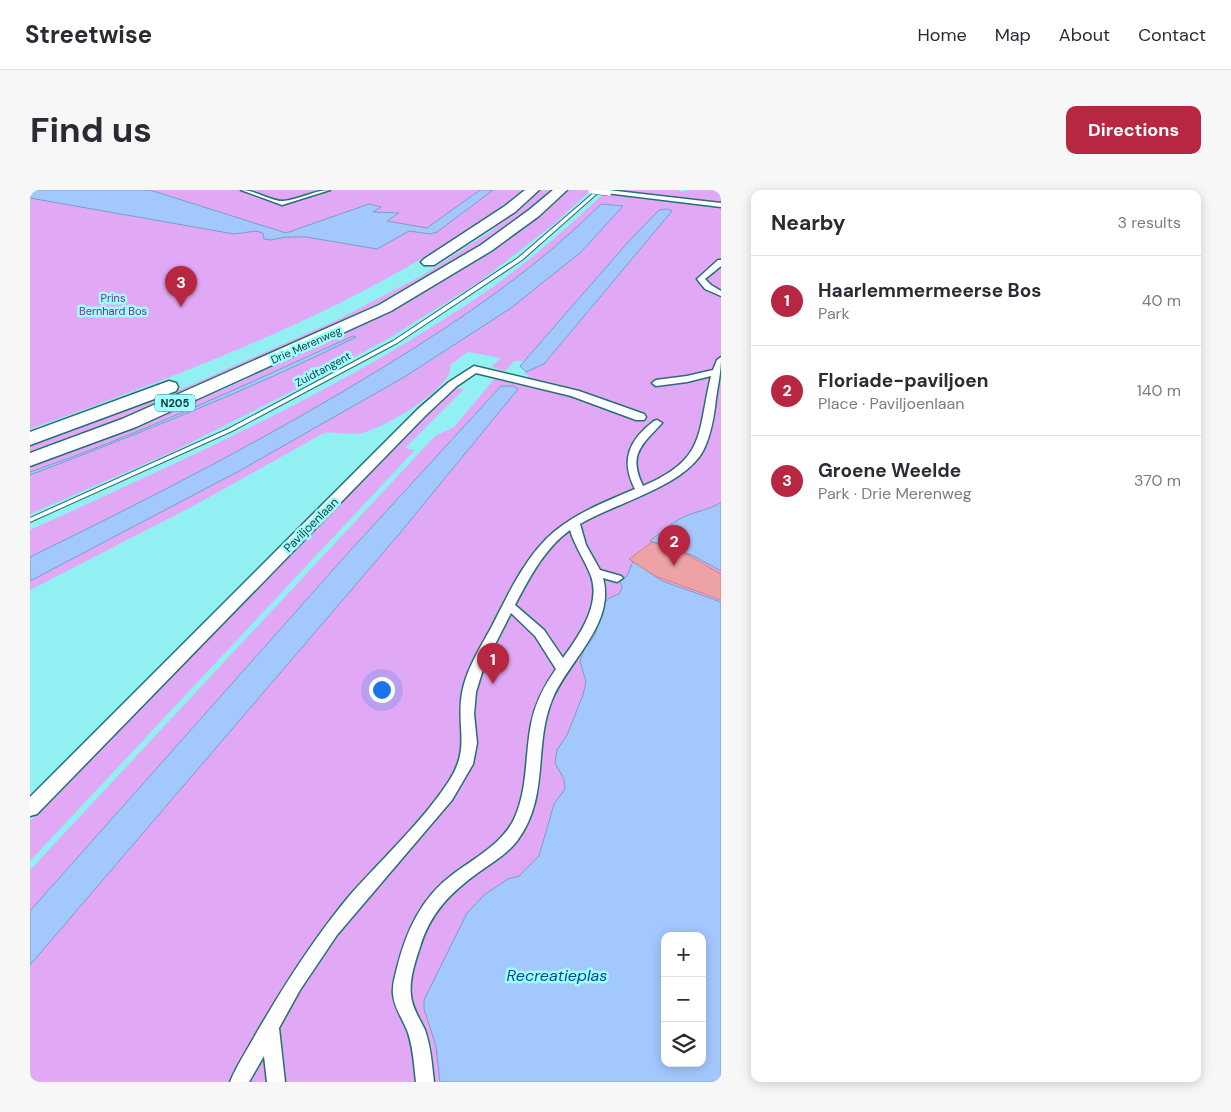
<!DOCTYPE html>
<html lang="en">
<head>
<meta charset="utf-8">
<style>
  :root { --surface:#fff; --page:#f7f7f7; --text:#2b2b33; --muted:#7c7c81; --line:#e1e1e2; --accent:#b82741 }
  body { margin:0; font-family:"DM Sans",sans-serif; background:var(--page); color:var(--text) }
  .controls { position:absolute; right:15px; bottom:15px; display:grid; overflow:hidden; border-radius:10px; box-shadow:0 2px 12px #0003 }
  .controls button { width:45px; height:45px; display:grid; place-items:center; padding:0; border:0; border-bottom:1px solid var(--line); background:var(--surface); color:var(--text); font:25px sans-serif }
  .you { position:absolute; left:351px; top:499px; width:18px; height:18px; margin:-12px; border:4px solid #fff; border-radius:50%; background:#1a73e8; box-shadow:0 0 0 8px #1a73e833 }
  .badge { display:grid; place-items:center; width:32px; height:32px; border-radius:50%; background:var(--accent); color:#fff; font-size:16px; font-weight:700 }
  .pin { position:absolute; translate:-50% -41px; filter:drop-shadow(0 1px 2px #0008) }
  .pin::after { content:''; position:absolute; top:26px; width:18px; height:15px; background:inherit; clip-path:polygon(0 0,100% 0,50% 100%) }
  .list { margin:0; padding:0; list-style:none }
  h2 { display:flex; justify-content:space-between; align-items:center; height:65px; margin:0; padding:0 20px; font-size:21px }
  h2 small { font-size:16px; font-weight:400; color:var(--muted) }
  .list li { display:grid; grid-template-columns:32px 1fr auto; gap:15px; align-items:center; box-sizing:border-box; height:90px; padding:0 20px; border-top:1px solid var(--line) }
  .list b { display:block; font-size:19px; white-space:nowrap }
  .list p { margin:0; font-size:16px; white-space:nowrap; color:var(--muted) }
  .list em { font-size:16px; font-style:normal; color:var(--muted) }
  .icon { flex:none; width:28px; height:28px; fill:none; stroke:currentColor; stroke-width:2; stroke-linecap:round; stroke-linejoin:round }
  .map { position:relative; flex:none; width:691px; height:892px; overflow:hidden; border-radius:10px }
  header { display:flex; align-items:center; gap:30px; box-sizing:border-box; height:70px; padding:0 25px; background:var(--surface); border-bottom:1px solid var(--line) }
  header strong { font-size:24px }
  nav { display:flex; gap:28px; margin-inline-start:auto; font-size:18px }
  .intro { display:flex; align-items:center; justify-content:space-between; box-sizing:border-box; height:120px; padding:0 30px }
  h1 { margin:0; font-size:35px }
  .button { padding:12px 22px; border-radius:10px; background:var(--accent); color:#fff; font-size:18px; font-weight:700 }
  main { display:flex; gap:30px; padding:0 30px }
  aside { flex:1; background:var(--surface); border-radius:10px; box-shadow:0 2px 12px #0003 }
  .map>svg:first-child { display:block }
</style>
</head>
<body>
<header>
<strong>Streetwise</strong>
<nav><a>Home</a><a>Map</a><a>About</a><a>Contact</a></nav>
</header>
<div class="intro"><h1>Find us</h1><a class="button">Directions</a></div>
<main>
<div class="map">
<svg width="691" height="892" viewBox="0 0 691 892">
  <rect width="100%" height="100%" fill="#93f0f2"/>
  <path fill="#e1a9f5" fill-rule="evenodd" d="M0,0H499L491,2C345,113 171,177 0,239Z
    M511,0H524L483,35L413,81L313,136L186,193L0,266V256L161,195L309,129L393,85L458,43Z
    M535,0H561L524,34L449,92L361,147L251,207L142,262L0,324V275L192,200L333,135L427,83L470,54Z
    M578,0H649L650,2L660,0H691V892H0V762L454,241L424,247L410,264L318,363L0,721V680L405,246L424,237L466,187L493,193L499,185L494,184L496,182L514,174L642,21L599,51L494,171H484L475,181L461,177L471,168L438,162L420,175C420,179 420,183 418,186C404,208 357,236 332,243C320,246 306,241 294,243L165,315L0,400V391L211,280L376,186L481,118L551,62L592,16L571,14C507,79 433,128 357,175C242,246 121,308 0,367V340C158,268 321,196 464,96C502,69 539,36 573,4L648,13L652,10ZM635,746H672V873H635Z
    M426,198L434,199L375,258L385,260L0,671V631L356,264Z"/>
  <path fill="#a3c8fd" stroke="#789ec3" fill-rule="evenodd" d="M0,0H120L256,43L339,14L351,17L343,22L369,23L357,31L397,38L450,0H463L407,42L400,44L379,41L347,59L276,47H255L241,50L234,49L233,43L226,41L204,44L0,8Z
    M571,14L593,16L551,62L481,118L376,186L211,280L0,391V367C121,308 242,246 357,175C433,128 507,78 571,14Z
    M638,19L642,21L514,174L496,182L490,176L599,51L629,20Z
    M323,146L326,147C220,200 110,243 0,285V282C111,244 217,194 323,146Z
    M471,196H483L488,199L370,343L0,775V721L318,363Z
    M691,312V381L662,365L620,351C633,341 645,329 661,324C671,320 682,319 691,312Z
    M603,371L632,391L691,412V892H410L406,856L394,819V810L437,723L454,705L478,689L489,686L509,666L524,614L535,599L534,589L525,573L527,560L537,545L553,505L556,492L550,471L554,460L565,445L574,414L579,408L589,404L592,398L590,390L597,386ZM635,746H672V873H635Z"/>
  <path fill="#eda2a5" stroke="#cd8488" d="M622,352L655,363L691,384V410L625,386L599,369Z"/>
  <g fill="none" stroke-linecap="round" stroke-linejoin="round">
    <g stroke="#256f71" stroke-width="2">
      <path id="service" d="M567,0H571L492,70L367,153L202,241L0,332V328L198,239L363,151L488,68Z"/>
    </g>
    <g stroke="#256f71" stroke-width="3">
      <path id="pedestrian" d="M211,0C225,0 241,11 253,11C269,10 284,0 300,0L252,15Z
        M578,0L691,13V17L576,3Z
        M688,70H691V76L675,89L681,95L691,101V106L675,99L667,89Z
        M691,167C691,182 688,195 686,209C684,227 681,245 673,261C653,297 585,313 550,334L556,355L570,380L591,386L593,388L587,392L573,388C586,434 537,472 522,510C503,557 520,607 487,651C477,664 462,673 449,682C421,702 400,723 390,757C385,772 379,790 381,805C382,818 390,829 395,840C401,857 402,875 404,892H386C384,874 383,856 377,840C372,828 364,817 363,804C362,796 365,786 367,778C376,742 391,708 422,685C444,668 473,654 485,627C498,597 495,565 501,534C505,513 514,496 526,479L505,446L481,423L454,476L446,502L444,524L447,553L443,574L422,610L307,745L270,800L249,838L255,892H237L234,866L219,892H200C207,875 218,859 227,842C255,794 284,748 320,705C352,669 393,631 419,591C441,557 426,538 432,503C436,480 450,458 461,438C478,405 495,366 525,341C548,322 577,311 605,299C590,270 599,250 624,231L627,230L632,233C613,254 597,264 613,296C677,269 667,243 681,186L657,192L626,196L622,193L626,190L657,186L683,180L687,170ZM540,340C545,357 555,370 561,386C571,415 549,446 533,468L514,440L485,415C500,387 514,359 540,340Z"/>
    </g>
    <g stroke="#256f71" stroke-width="3">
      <path id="minor" d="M444,176L549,201L614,224L616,227L614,230H606L541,206L446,183L427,196L396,225L7,624L0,626V607L388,219L419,192Z"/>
    </g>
    <g stroke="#256f71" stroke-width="3">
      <path id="trunk" d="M495,0H509L485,22L404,75H394L391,72L394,69L475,16Z
        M523,0H537L509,26L461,61L361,121L106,237L0,276V263L92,229L349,115L451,55L499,20Z
        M139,191L146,193L148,197L146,201L0,255V242Z"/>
    </g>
    <use href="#service" fill="#fff" fill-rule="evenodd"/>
    <use href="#pedestrian" fill="#fff" fill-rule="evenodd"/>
    <use href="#minor" fill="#fff" fill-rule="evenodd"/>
    <use href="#trunk" fill="#fff" fill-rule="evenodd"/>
    <g stroke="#256f71" stroke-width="8" stroke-linecap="butt">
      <path id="pedestrian-bridge" d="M562,0L578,2"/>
    </g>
    <use href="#pedestrian-bridge" stroke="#fff" stroke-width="7"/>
  </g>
  <g text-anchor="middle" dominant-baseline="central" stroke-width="5" stroke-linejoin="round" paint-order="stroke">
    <g font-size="11" fill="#792b92" stroke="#a0feff">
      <text x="83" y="108">Prins<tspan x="83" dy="13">Bernhard Bos</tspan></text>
    </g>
    <g font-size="11" fill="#143c3d" stroke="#a0feff">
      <text transform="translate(276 155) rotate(-24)">Drie Merenweg</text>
      <text transform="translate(293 179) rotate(-28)">Zuidtangent</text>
    </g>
    <rect fill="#a0feff" stroke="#3e7677" stroke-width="1" x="125" y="204.5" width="40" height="17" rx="4"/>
    <g font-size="11" font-weight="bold" fill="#143c3d">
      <text x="145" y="213">N205</text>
    </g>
    <g font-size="12" fill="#143c3d" stroke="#a0feff">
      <text transform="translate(281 335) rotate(-45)">Paviljoenlaan</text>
    </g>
    <g font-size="16" font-style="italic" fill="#094791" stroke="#a0feff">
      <text x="527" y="785">Recreatieplas</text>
    </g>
  </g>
</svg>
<div class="controls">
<button>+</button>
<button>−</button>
<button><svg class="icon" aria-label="layers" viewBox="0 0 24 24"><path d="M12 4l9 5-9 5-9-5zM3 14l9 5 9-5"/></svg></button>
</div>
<div class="you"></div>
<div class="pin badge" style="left:463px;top:494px">1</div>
<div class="pin badge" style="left:644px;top:376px">2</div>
<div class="pin badge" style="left:151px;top:117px">3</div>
</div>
<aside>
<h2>Nearby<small>3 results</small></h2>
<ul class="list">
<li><span class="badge">1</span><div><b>Haarlemmermeerse Bos</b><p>Park</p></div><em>40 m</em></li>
<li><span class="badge">2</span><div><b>Floriade-paviljoen</b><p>Place · Paviljoenlaan</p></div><em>140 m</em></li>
<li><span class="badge">3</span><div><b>Groene Weelde</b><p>Park · Drie Merenweg</p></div><em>370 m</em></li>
</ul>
</aside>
</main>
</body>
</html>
